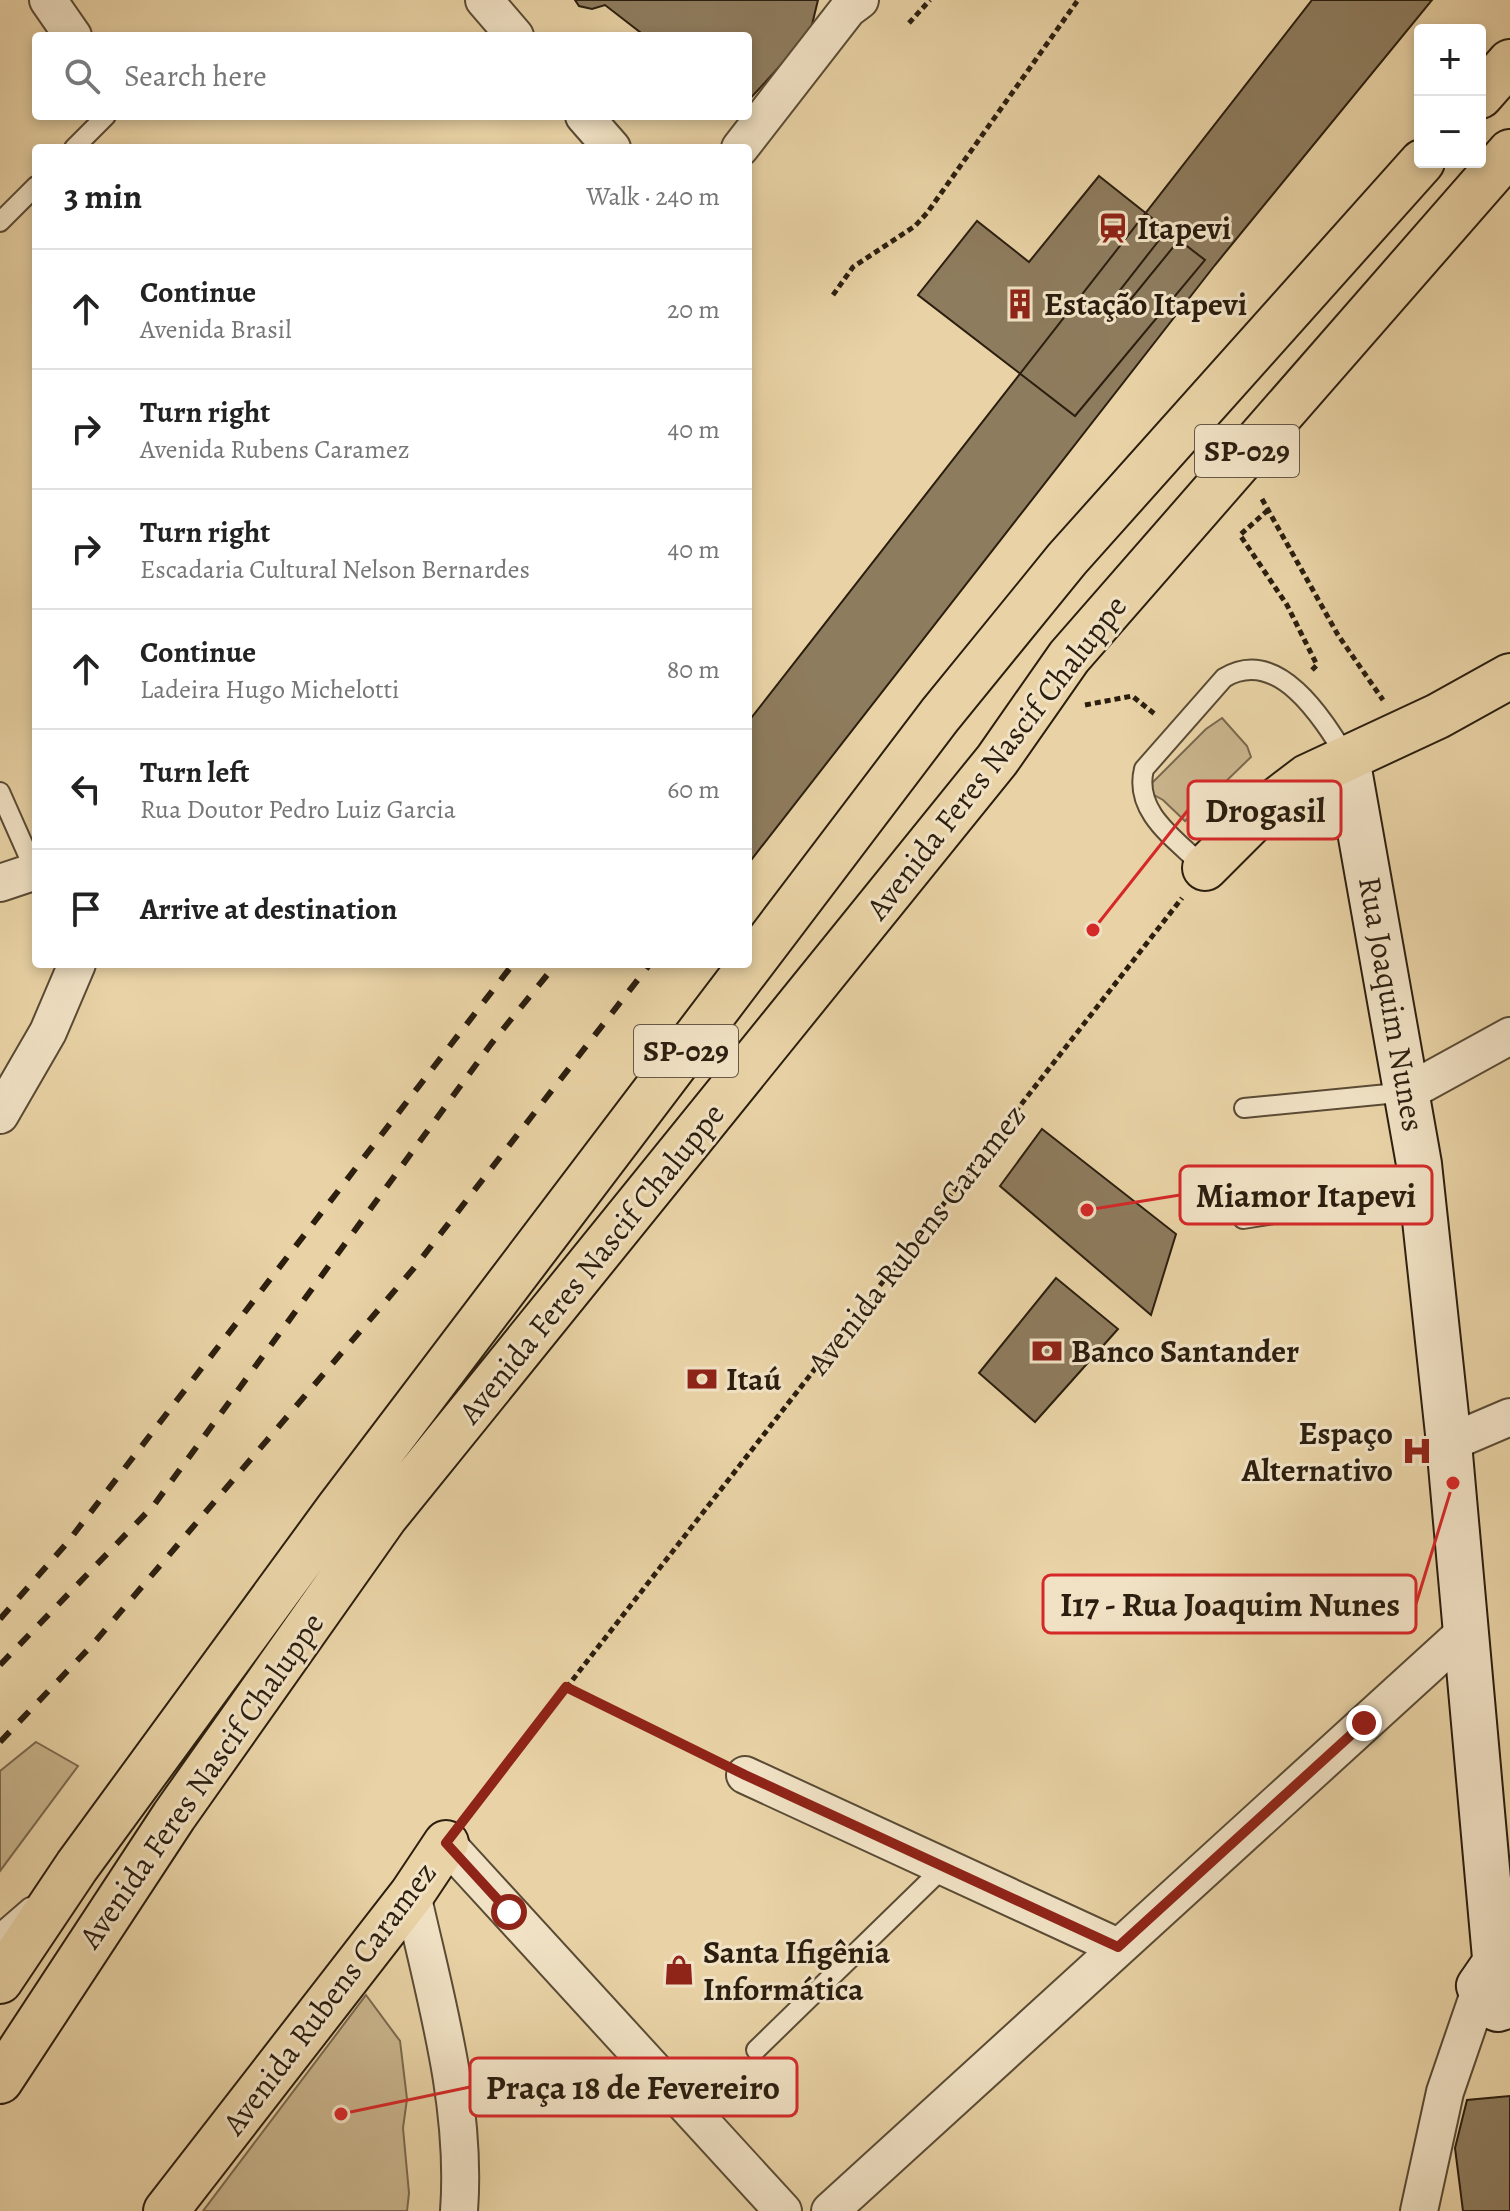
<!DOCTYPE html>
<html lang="en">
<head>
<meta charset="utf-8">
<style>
  :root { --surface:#fff; --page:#f2f2f2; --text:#222; --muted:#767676; --line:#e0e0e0 }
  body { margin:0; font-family:Alegreya,serif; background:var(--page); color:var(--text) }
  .controls { position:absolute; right:24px; top:24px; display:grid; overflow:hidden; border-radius:8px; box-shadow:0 4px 12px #0003 }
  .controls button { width:72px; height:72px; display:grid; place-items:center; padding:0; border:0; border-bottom:2px solid var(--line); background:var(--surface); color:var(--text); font:40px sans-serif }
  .stop { position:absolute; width:24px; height:24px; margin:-18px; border:6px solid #8f2418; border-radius:50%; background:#fff }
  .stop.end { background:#8f2418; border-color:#fff; box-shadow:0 2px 8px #0008 }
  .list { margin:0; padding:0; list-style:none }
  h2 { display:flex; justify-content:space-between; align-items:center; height:104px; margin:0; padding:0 32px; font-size:34px }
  h2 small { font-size:26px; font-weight:400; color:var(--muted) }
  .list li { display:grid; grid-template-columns:52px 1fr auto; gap:24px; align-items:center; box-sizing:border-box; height:120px; padding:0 32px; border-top:2px solid var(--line) }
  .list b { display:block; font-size:30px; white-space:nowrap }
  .list p { margin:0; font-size:26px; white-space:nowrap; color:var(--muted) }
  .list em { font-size:26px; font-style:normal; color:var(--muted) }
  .icon { flex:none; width:44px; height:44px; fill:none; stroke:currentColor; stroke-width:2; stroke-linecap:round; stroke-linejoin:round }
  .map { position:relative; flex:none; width:1510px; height:2211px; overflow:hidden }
  .search { position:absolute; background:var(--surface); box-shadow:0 4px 12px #0003; left:32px; top:32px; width:720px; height:88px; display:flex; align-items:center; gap:20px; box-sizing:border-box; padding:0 28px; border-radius:8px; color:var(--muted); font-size:30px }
  .panel { position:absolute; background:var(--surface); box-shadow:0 4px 12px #0003; left:32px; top:144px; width:720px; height:824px; border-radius:8px }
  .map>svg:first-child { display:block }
</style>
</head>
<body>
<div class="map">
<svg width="1510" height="2211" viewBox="0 0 1510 2211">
  <rect width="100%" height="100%" fill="#e9d3a6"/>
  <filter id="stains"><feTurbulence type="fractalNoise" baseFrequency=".0025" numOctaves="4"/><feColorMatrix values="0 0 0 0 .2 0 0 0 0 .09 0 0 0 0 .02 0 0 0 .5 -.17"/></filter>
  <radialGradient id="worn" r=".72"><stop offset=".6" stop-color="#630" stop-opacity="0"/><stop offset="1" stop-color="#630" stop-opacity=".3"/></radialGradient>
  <path fill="#c9b48c" stroke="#7a694e" stroke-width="2" d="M1222,718L1247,746L1251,757L1185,821L1163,800L1145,790L1206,729Z
    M36,1742L78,1766L0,1871V1771Z
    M366,1995L400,2041L407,2099L403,2128L409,2193L407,2211H203Z"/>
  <path fill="#8e7c5e" stroke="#2b1e0f" stroke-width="2" d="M575,0H818L810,33L748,101V36H645L605,5L592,9L579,6Z
    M1312,0H1432L1215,265L748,864V722Z
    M1099,176L1167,230L1103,312L1113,321L1179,240L1205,260L1075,416L918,295L977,221L1029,262Z
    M1042,1129L1176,1234L1151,1315L1000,1186Z
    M1056,1278L1118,1329L1035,1422L979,1373Z
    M1510,2096V2211H1463L1455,2148L1467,2100Z"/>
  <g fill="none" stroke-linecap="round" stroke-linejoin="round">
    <g stroke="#5a4b35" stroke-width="22">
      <path id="lane" d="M74,148L106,116
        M0,222L36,186
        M0,792L35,871
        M1205,868C1177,840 1133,813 1144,769L1224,678C1278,645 1323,719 1347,758
        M1244,1108L1408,1092
        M1243,1219L1422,1190
        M0,1933L30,1907
        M756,2050L945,1866"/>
    </g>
    <g stroke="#5a4b35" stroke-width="40">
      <path id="street" d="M48,0L73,36
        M484,0L515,36
        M584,116L612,148
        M740,148L848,9L860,0
        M0,883L36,871
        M1408,1092L1510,1036
        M0,1115L48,1032L77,964
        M1449,1443L1510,1417
        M745,1775L1118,1947
        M446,1843L783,2211
        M412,1894C435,1997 467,2105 459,2211
        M830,2211L1465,1632
        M1419,2211L1445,2092L1479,1993"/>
    </g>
    <g stroke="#2b1e0f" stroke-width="48">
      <path id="secondary" d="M1347,758L1419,1164L1449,1443L1496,1969
        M1510,1973L1490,1970L1479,1986L1486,2004L1498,2009L1510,2005"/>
    </g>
    <g stroke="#2b1e0f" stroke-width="48">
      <path id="primary" d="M1205,868L1261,812L1307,777L1438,716L1510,676
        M166,2211L412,1894L446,1843"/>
    </g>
    <g stroke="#2b1e0f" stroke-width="48">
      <path id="highway" d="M1480,96L1510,62
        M0,1981L77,1866L338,1509L940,715L1067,559L1422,162
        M0,2081L174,1816L385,1517L997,760L1069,657L1510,152"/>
    </g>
    <path stroke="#2b1e0f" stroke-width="5" stroke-dasharray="6 4" stroke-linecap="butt" d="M909,23L930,0
      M833,295L853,267L915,226L927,213L1078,0
      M1262,499L1338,635L1383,700
      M1268,510L1240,535L1287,605L1317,665L1312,670
      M1085,705L1132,696L1156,715
      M566,1687L716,1761
      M468,1814L1182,898"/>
    <use href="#lane" stroke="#f1e2c5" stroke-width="18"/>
    <use href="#street" stroke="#f1e2c5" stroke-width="36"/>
    <use href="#secondary" stroke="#f1e2c5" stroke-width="44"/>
    <use href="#primary" stroke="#e9d3a6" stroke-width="44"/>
    <use href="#highway" stroke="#e9d3a6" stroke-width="44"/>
    <path stroke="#2b1e0f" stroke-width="6" stroke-dasharray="14 14" stroke-linecap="butt" d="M0,1619L67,1543L513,964
      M0,1665L154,1505L491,1044L556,964
      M0,1742L93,1644L414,1268L650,964"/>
  </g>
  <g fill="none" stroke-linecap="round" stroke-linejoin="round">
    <path stroke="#8f2418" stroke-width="10" d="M509,1912L446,1843L566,1687L745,1775L1118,1947L1364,1723"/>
  </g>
  <defs>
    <g id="station-bare" transform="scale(2.4)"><path d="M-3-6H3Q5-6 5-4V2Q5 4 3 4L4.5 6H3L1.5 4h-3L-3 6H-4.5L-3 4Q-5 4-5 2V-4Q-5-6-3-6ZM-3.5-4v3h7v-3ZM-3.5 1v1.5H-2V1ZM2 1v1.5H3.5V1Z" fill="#8f2418" stroke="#f1e2c5" stroke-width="2.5" paint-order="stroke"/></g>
    <g id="building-bare" transform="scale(2.4)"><path d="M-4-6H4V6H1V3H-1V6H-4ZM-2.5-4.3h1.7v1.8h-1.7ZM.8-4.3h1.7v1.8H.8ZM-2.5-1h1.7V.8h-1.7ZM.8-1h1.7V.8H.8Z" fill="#8f2418" stroke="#f1e2c5" stroke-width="2.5" paint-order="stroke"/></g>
    <g id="bank-bare" transform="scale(2.4)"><path d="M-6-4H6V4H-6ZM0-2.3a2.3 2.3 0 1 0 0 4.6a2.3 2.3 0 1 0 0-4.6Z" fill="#8f2418" stroke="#f1e2c5" stroke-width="2.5" paint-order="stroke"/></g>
    <g id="hospital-bare" transform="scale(2.4)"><path d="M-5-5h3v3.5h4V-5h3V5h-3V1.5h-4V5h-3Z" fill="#8f2418" stroke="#f1e2c5" stroke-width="2.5" paint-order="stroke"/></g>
    <g id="shop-bare" transform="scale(2.4)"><path d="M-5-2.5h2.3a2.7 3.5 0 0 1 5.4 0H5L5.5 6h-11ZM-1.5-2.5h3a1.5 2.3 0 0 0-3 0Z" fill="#8f2418" stroke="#f1e2c5" stroke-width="2.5" paint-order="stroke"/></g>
  </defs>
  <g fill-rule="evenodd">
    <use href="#station-bare" x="1113" y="228"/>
    <use href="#building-bare" x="1020" y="304"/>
    <use href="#bank-bare" x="1047" y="1351"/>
    <use href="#bank-bare" x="702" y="1379"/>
    <use href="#hospital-bare" x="1417" y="1451"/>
    <use href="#shop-bare" x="679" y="1970"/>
  </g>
  <g text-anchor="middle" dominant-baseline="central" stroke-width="6" stroke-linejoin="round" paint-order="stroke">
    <g fill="#f1e2c5" stroke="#665946" stroke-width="2">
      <rect x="1195" y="425" width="104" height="52" rx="6"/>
      <rect x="634" y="1025" width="104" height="52" rx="6"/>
    </g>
    <g font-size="30" font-weight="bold" fill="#2b1e0f">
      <text x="1247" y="451">SP-029</text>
      <text x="686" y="1051">SP-029</text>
    </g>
    <g font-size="32" font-weight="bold" fill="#2b1e0f" stroke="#f1e2c5" text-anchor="start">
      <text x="1137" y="228">Itapevi</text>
      <text x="1044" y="304">Estação Itapevi</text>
      <text x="1071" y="1351">Banco Santander</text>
      <text x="726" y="1379">Itaú</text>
      <text x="1393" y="1433" text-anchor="end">Espaço<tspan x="1393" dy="37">Alternativo</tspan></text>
      <text x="703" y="1952">Santa Ifigênia<tspan x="703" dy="37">Informática</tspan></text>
    </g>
    <g font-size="32" fill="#2b1e0f" stroke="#f1e2c5">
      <text transform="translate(996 757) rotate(-52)">Avenida Feres Nascif Chaluppe</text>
      <text transform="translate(1392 1004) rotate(80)">Rua Joaquim Nunes</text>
      <text transform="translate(916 1239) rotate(-52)">Avenida Rubens Caramez</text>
      <text transform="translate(591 1263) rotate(-51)">Avenida Feres Nascif Chaluppe</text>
      <text transform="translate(201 1780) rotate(-55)">Avenida Feres Nascif Chaluppe</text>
      <text transform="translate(329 1998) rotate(-53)">Avenida Rubens Caramez</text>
    </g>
  </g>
  <path fill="none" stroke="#d62828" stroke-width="3" d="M1093 930L1188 810M1087 1210L1180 1195M1453 1483L1416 1604M341 2114L470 2087"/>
  <g fill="#d62828" stroke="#f1e2c5" stroke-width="3">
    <circle cx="1093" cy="930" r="8"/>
    <circle cx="1087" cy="1210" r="8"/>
    <circle cx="1453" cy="1483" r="8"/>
    <circle cx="341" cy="2114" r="8"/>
  </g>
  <g fill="#f1e2c5" stroke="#d62828" stroke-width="3">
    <rect x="1188" y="781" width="153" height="58" rx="8"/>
    <rect x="1180" y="1166" width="252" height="58" rx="8"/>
    <rect x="1043" y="1575" width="373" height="58" rx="8"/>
    <rect x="470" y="2058" width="327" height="58" rx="8"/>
  </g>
  <g font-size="34" text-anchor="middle" font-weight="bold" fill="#2b1e0f">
    <text x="1265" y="822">Drogasil</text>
    <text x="1306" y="1207">Miamor Itapevi</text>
    <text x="1230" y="1616">I17 - Rua Joaquim Nunes</text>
    <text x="633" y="2099">Praça 18 de Fevereiro</text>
  </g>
  <rect width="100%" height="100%" filter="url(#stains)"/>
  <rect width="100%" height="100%" fill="url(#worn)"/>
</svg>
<div class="controls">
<button>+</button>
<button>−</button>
</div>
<div class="stop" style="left:509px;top:1912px"></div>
<div class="stop end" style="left:1364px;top:1723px"></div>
<div class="search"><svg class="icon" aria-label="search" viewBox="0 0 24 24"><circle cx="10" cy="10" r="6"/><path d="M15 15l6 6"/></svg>Search here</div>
<section class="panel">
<h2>3 min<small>Walk · 240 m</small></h2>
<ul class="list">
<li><svg class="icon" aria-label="ahead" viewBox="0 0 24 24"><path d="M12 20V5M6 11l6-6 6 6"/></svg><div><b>Continue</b><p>Avenida Brasil</p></div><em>20 m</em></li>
<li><svg class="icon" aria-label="right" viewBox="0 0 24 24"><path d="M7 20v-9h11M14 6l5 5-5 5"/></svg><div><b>Turn right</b><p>Avenida Rubens Caramez</p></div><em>40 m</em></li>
<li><svg class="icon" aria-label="right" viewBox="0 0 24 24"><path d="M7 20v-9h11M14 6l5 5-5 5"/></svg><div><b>Turn right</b><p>Escadaria Cultural Nelson Bernardes</p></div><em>40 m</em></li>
<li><svg class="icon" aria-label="ahead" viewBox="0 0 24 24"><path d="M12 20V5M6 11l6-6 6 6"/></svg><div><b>Continue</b><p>Ladeira Hugo Michelotti</p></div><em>80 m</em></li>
<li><svg class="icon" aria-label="left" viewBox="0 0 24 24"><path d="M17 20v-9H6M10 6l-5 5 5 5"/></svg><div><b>Turn left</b><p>Rua Doutor Pedro Luiz Garcia</p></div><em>60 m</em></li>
<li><svg class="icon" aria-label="arrive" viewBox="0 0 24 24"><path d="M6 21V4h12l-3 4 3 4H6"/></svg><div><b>Arrive at destination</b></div></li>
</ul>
</section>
</div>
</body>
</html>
